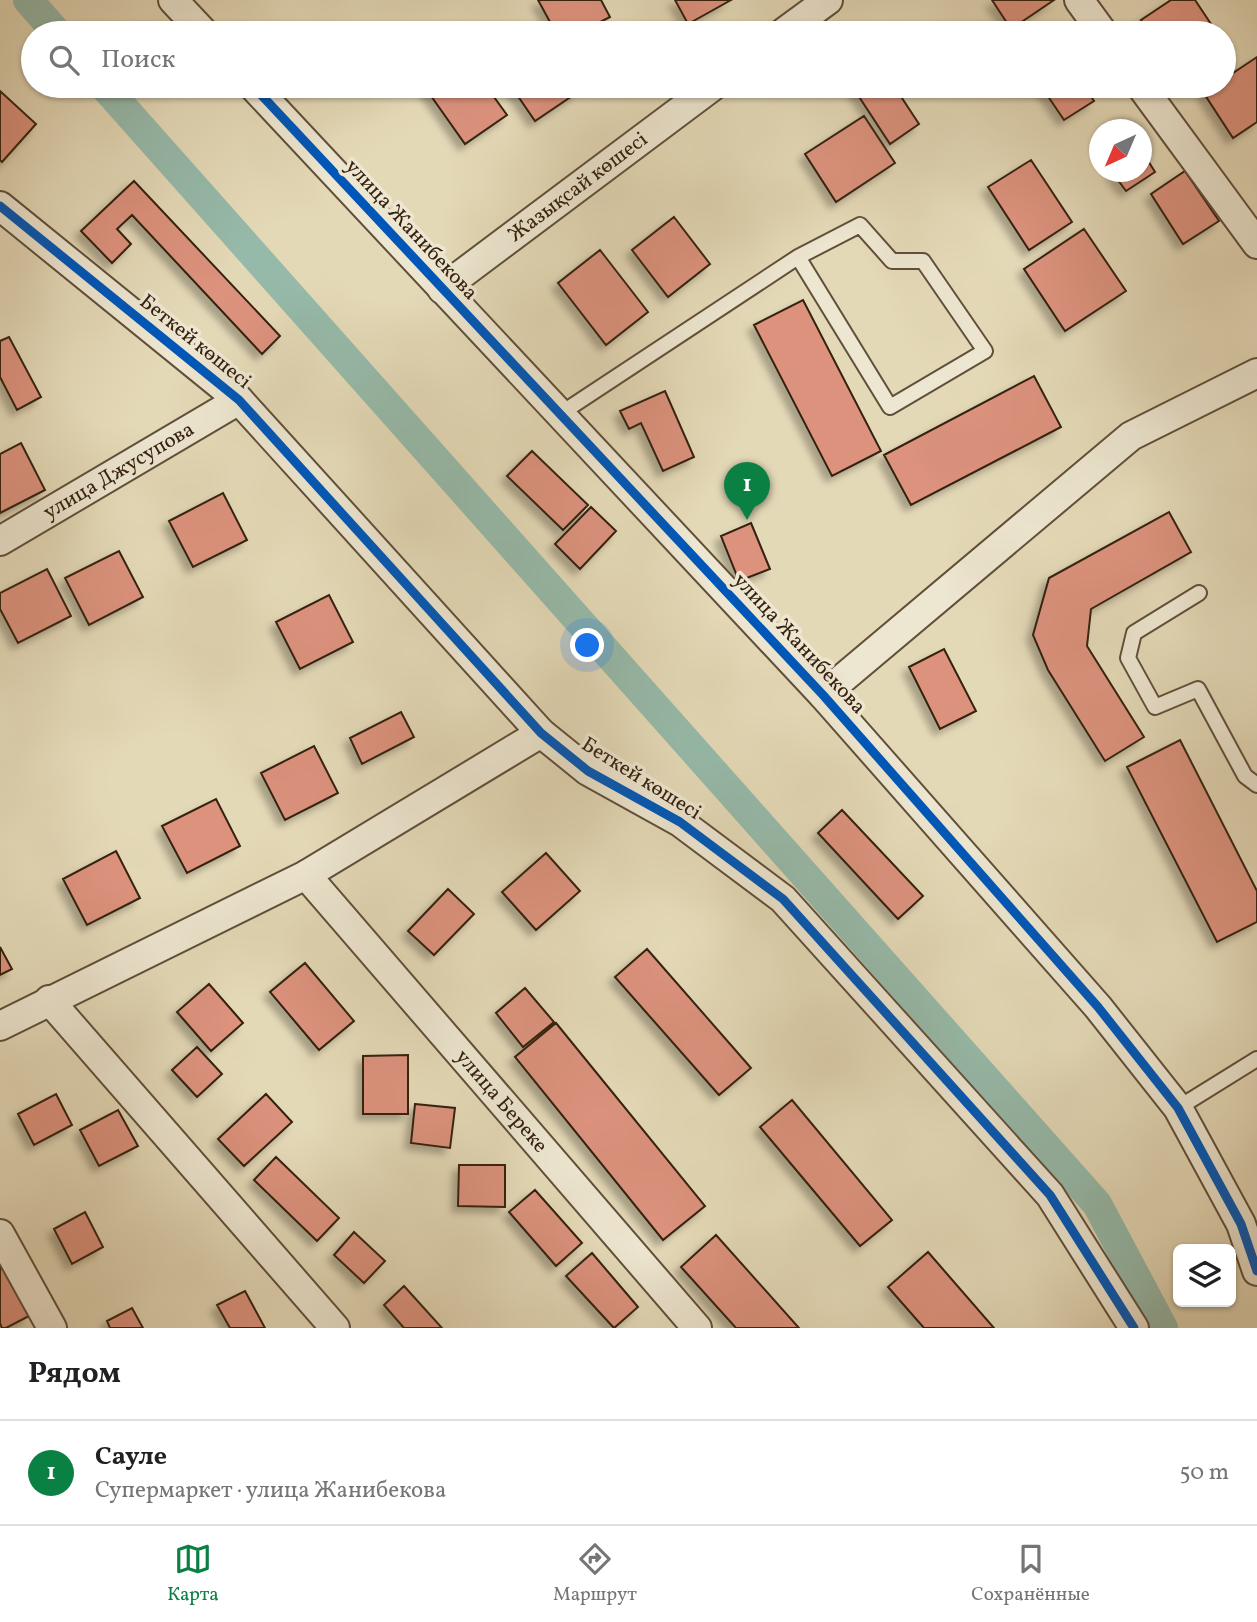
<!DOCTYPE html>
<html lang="ru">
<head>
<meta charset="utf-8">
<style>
  :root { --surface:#fff; --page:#f6f6f6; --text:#202124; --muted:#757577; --line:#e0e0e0; --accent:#0b8043 }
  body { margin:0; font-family:Vollkorn,serif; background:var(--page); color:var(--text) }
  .controls { position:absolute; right:21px; bottom:21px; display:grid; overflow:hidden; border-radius:10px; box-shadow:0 2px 5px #0004 }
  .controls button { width:63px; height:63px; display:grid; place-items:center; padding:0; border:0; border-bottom:2px solid var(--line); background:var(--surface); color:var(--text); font:35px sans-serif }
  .compass { position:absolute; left:1089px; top:119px; width:63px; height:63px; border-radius:50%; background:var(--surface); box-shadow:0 2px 5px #0004; rotate:224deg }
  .you { position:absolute; left:588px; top:646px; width:24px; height:24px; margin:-18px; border:5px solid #fff; border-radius:50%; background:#1a73e8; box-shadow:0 0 0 10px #1a73e833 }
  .badge { display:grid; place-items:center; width:46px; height:46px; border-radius:50%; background:var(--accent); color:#fff; font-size:23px; font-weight:700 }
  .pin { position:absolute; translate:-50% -58px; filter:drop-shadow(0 2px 4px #0008) }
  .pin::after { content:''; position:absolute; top:37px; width:24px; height:21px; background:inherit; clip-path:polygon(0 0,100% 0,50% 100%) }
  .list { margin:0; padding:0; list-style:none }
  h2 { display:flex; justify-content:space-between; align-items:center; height:91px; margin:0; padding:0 28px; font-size:30px }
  h2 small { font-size:23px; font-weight:400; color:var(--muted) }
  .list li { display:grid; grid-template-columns:46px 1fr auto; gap:21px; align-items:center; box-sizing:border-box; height:105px; padding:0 28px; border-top:2px solid var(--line) }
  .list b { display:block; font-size:26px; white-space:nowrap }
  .list p { margin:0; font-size:23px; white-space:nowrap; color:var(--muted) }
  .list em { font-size:23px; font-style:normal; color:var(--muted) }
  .icon { flex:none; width:38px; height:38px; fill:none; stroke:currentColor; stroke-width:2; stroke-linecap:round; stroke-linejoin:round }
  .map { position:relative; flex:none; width:1257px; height:1328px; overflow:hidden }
  .search { position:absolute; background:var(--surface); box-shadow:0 2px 5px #0004; left:21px; right:21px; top:21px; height:77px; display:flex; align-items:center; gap:18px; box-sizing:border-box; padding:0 24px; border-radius:38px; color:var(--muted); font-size:26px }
  .sheet { height:196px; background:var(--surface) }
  nav { display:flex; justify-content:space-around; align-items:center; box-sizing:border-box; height:98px; border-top:2px solid var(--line); background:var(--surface); font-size:19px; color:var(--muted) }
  nav a { display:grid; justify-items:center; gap:4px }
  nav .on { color:var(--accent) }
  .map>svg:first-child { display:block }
</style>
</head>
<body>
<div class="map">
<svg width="1257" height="1328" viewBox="0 0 1257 1328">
  <defs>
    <filter id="shadow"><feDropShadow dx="-6" dy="6" stdDeviation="3.5" flood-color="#0004"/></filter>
  </defs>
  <rect width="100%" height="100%" fill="#e4d9b7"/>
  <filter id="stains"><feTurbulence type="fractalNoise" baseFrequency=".00286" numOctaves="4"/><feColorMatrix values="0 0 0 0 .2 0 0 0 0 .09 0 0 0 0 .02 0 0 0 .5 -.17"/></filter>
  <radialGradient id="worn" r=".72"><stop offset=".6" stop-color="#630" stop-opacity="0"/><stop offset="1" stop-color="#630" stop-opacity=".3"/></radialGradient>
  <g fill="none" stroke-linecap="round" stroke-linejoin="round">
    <path stroke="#96baaa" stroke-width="30" d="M28,0L57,33
      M104,86L1097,1204L1163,1328"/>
  </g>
  <path fill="#dc927d" stroke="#342111" stroke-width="2" filter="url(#shadow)" d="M538,0H601L610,17L579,33H556Z
    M675,0H731L688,24Z
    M992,0H1054L1011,29Z
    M1171,0H1195L1217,33H1150L1141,20Z
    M1257,57V122L1233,138L1203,92L1213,86H1224V79Z
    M424,86H486L507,115L465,144Z
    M511,86H574L578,92L535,121Z
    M852,86H894L919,124L890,144Z
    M1041,86H1084L1094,101L1064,120Z
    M0,91L36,124L2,162L0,160Z
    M864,116L895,163L836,202L805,154Z
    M1142,151L1155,172L1126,191L1112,172H1142Z
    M1031,160L1072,222L1029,250L988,187Z
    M1185,171L1219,221L1183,244L1151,194Z
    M134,181L280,336L262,354L132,215L117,229L131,244L112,263L81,231Z
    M674,217L710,264L668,297L632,250Z
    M1084,229L1126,291L1065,331L1024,269Z
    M600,250L648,312L606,345L558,283Z
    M803,300L881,451L832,476L754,325Z
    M9,337L41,397L17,410L0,377V341Z
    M1034,376L1061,427L911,505L884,455Z
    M665,391L694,457L663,471L641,423L629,429L620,411Z
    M21,443L45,490L0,513V454Z
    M532,451L588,505L563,530L507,476Z
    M223,493L247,540L193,567L169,521Z
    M591,507L616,531L580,569L555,544Z
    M1169,512L1191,552L1091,609L1087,646L1144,737L1105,761L1048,670L1033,635L1049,578Z
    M751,523L770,569L739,581L721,536Z
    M119,551L143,597L89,625L65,578Z
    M47,569L71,616L18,643L0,609V593Z
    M329,595L353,642L300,669L276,622Z
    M944,649L976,711L940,729L909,667Z
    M401,712L414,737L362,764L350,738Z
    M1180,740L1257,891V922L1217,942L1127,767Z
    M314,746L338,793L285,820L261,773Z
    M216,799L240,846L187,873L162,826Z
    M842,810L923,896L898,919L818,833Z
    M116,851L140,898L87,925L63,879Z
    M546,853L580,891L536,930L502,892Z
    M448,889L474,914L434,955L408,931Z
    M0,947L12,969L0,975Z
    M647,949L751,1068L719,1095L615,977Z
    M305,963L354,1021L319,1050L270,992Z
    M209,984L243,1023L211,1051L177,1012Z
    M525,988L554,1022L523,1047L496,1013Z
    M556,1023L705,1206L663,1240L515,1057Z
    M197,1047L222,1074L197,1097L172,1070Z
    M408,1055V1114H363V1056Z
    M56,1094L72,1125L34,1145L18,1114Z
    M266,1094L292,1122L244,1166L218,1139Z
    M792,1100L892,1220L860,1246L760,1127Z
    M415,1104L455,1108L450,1148L411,1143Z
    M118,1110L138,1146L99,1166L80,1130Z
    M276,1157L339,1218L317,1241L254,1180Z
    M459,1165H505V1207L458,1206Z
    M535,1190L582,1243L556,1266L509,1212Z
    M85,1212L103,1247L72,1264L54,1229Z
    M354,1232L385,1261L364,1283L334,1255Z
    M716,1235L799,1328H736L681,1267Z
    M928,1252L994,1328H924L888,1287Z
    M592,1253L638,1307L614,1328L566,1276Z
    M0,1262L29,1316L6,1328H2L0,1323Z
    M404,1286L442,1328H404L384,1305Z
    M245,1291L265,1328H230L217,1305Z
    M132,1308L143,1328H110L107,1321Z"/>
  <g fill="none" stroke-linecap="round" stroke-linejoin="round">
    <g stroke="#604f3a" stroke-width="18">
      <path id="service" d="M560,414L798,257L860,225L892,261H923L985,351L890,407L798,257
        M1199,593L1134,633L1128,658L1155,707L1198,689L1245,776L1257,785
        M1178,1108L1257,1059"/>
    </g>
    <g stroke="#604f3a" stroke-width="32">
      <g id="minor">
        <path d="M173,0L204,33"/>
        <path d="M1079,0L1103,33"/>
        <path d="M783,33L828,0"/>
        <path d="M253,86L823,695L1098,1007L1178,1108L1241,1224L1257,1271"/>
        <path d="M1141,86L1257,244"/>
        <path d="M0,206L239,400L541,733L588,771L680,822L783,899L1050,1195L1134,1328"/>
        <path id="s1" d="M442,289L713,86"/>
        <path id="s2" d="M0,541L239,400"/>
        <path d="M823,695L1131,436L1257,373"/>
        <path id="s3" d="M306,875L697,1328"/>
        <path d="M49,1000L335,1328"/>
        <path d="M0,1026L306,875L541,733"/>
        <path d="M0,1234L52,1328"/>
      </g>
    </g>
    <use href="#service" stroke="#ede6d0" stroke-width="14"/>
    <use href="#minor" stroke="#ede6d0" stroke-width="28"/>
    <g stroke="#ede6d0" stroke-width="13">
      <path id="cycleway" d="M253,86L823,695L1098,1007L1178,1108L1241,1224L1257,1271
        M0,206L239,400L541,733L588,771L680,822L783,899L1050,1195L1134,1328"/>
    </g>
    <use href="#cycleway" stroke="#0057b8" stroke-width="9"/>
  </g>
  <g text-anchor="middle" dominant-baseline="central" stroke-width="7" stroke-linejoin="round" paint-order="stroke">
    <g font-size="21" fill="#342111" stroke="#ede6d0">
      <text stroke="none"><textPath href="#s1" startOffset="170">Жазықсай көшесі</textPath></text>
      <text transform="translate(411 230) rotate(47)">улица Жанибекова</text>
      <text transform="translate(195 342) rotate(39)">Беткей көшесі</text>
      <text stroke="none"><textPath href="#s2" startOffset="138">улица Джусупова</textPath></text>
      <text transform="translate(799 644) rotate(47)">улица Жанибекова</text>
      <text transform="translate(641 779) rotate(32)">Беткей көшесі</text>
      <text stroke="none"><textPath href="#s3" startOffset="299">улица Береке</textPath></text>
    </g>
  </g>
  <rect width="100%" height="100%" filter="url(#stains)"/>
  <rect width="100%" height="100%" fill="url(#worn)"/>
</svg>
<div class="controls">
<button><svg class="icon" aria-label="layers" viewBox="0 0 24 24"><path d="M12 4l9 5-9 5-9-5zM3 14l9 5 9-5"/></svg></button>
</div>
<svg class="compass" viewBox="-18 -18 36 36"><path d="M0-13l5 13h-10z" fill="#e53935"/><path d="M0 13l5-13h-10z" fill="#757577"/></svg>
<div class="you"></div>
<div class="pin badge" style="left:747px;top:520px">1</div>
<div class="search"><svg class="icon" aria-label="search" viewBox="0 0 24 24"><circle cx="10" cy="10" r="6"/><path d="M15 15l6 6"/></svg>Поиск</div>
</div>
<section class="sheet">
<h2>Рядом<small></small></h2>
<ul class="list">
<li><span class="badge">1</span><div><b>Сауле</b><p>Супермаркет · улица Жанибекова</p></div><em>50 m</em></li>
</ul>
</section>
<nav>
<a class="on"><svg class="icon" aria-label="map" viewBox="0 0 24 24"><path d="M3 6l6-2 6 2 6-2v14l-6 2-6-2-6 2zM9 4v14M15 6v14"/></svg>Карта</a>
<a><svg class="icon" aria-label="directions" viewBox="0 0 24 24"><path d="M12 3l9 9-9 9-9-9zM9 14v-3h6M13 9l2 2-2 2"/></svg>Маршрут</a>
<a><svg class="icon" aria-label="saved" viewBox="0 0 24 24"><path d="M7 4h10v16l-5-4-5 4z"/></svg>Сохранённые</a>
</nav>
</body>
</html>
